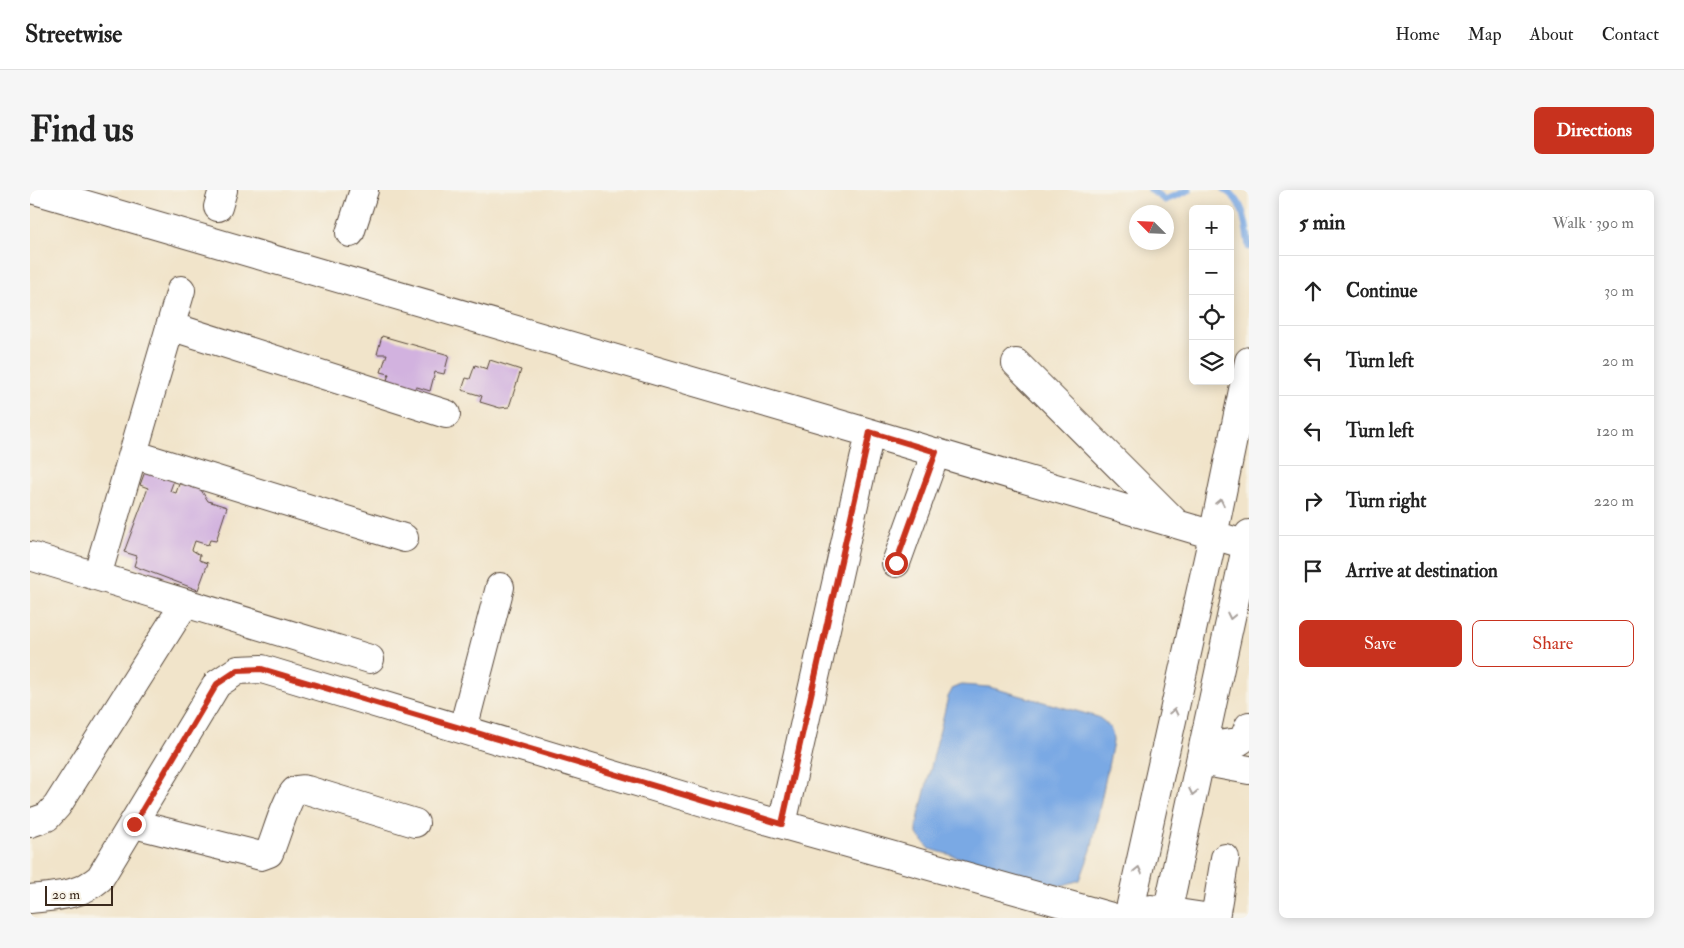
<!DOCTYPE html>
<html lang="en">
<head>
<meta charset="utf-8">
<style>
  :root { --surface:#fff; --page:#f6f6f6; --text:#222; --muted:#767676; --line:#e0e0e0; --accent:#c8321e }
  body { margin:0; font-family:"IM FELL Double Pica",serif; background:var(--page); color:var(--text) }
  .controls { position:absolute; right:15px; top:15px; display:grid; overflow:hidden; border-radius:8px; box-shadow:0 2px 12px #0003 }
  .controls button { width:45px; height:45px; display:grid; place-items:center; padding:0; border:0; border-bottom:1px solid var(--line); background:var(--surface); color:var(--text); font:25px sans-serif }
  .compass { position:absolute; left:1099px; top:15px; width:45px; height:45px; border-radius:50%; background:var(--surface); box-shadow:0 2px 12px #0003; rotate:294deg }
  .scale { position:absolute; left:15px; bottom:12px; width:68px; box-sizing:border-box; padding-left:5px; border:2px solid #3b2a1e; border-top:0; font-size:14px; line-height:18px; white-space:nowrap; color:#3b2a1e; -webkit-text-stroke:4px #f7f3e8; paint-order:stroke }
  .stop { position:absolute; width:15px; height:15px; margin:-11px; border:4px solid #c8321e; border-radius:50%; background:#fff }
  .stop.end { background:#c8321e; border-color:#fff; box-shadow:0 1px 5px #0008 }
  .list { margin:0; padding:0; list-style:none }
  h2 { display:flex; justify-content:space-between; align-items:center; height:65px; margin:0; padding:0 20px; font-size:21px }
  h2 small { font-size:16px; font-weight:400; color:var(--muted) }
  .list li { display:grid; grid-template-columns:32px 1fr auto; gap:15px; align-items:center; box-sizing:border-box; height:70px; padding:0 20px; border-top:1px solid var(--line) }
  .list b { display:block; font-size:19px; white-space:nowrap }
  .list em { font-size:16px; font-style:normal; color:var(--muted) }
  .actions { display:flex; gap:10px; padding:15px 20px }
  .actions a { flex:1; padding:11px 0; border:1px solid var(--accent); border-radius:8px; text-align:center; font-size:18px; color:var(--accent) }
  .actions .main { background:var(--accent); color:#fff }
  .icon { flex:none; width:28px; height:28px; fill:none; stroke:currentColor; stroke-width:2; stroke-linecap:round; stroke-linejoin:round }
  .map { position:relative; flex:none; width:1219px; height:728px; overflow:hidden; border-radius:8px }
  header { display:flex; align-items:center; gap:30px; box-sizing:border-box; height:70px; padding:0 25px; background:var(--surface); border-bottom:1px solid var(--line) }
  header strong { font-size:24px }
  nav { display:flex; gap:28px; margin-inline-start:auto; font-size:18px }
  .intro { display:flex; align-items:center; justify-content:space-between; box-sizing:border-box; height:120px; padding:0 30px }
  h1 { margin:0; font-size:35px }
  .button { padding:12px 22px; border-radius:8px; background:var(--accent); color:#fff; font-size:18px; font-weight:700 }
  main { display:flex; gap:30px; padding:0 30px }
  aside { flex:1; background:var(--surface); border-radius:8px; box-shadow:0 2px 12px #0003 }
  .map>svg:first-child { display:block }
</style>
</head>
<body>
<header>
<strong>Streetwise</strong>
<nav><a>Home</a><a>Map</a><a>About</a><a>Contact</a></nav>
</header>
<div class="intro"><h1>Find us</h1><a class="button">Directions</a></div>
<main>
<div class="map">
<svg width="1219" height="728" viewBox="0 0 1219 728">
  <rect width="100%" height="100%" fill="#f7f3e8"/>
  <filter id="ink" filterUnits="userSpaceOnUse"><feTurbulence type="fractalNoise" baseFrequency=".02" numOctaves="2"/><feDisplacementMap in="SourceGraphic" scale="10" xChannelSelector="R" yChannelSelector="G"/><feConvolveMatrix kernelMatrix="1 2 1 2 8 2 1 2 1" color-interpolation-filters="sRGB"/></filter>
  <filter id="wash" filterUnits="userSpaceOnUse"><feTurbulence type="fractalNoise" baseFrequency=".0096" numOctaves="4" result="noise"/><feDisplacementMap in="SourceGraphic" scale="20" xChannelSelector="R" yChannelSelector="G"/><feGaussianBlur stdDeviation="1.12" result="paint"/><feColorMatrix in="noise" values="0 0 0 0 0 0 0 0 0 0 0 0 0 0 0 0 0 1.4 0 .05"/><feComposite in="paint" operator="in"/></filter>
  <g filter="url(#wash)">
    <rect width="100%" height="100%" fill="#f1e4ca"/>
    <path fill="#7aa9e4" stroke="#5a6a81" d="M932,495L959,497L1068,527C1078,534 1083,539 1083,552L1061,660L1050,690L1030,696L900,659L887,644V634L918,507L923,498Z"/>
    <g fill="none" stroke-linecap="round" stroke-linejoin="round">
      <path stroke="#7aa9e4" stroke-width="7" d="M1121,0L1135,10L1159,0
        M1195,0C1215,10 1216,37 1219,57"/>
    </g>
    <g id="blocks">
      <path fill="#d2b2df" d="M352,146L419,165L414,184L405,182L400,201L387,197L381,200L364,202L366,194L357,190L359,184L351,182L357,164H347Z
        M460,170L491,180L479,217L470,218L450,212L452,206L432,200L436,188L440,189L445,175L457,179Z
        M116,279L144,290L140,301L146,303L149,294H161L171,300L178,311L197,317L186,351L180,350L178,355L165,351L162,360L170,365L169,370L178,373L168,400L104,376L107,366L94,362L118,298L110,295Z"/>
    </g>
  </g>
  <g filter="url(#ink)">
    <use href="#blocks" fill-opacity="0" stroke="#564638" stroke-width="1"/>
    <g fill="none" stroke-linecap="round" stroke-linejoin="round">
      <g stroke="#564638" stroke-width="30">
        <path id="minor" d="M5,0L840,243L1217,355
          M188,17L193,0
          M320,43L334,0
          M140,136L416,224
          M986,173L1146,333
          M103,264L374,348
          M0,366L340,469
          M866,373L906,262
          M67,386L151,100
          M433,539L470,397
          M1173,557L1208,552L1214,548L1219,536
          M1170,571L1219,580
          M0,633L17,627L27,616L155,413
          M104,634L231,666L239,663C245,650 256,609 265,601C269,599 273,599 277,600L385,633
          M752,634L840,243
          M0,709C27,706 49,706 70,688L187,494L208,480L232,479L700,620L1085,728
          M1121,719L1181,728
          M1098,728L1183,346L1219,171
          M1136,728L1219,344
          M1185,728L1195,668"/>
      </g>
      <use href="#minor" stroke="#fff" stroke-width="28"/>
    </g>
    <defs><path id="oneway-chevron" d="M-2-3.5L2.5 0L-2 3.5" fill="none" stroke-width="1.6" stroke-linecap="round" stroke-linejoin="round" transform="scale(1.25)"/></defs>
    <g stroke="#a79f9a">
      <use href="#oneway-chevron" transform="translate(1190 312) rotate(-78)"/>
      <use href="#oneway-chevron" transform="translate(1201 426) rotate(102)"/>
      <use href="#oneway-chevron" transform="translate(1144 522) rotate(-77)"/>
      <use href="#oneway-chevron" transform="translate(1163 602) rotate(102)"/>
      <use href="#oneway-chevron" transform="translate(1108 680) rotate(-77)"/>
    </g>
  </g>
  <g fill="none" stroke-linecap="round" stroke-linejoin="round" filter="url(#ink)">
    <path stroke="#c8321e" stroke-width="6" d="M104,634L187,494L208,480L232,479L752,634L840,242L906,262L866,373"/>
  </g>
</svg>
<div class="controls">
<button>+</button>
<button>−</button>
<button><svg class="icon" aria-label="locate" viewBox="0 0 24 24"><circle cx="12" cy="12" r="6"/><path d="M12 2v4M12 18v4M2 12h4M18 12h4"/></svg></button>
<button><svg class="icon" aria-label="layers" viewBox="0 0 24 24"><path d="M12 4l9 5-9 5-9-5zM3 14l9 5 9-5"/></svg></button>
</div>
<svg class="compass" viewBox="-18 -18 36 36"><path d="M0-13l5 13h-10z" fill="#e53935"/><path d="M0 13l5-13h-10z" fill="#767676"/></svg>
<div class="scale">20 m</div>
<div class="stop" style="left:866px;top:373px"></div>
<div class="stop end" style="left:104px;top:634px"></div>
</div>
<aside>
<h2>5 min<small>Walk · 390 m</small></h2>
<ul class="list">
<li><svg class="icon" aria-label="ahead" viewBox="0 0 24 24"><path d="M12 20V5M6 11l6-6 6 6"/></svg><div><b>Continue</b></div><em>30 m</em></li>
<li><svg class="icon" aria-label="left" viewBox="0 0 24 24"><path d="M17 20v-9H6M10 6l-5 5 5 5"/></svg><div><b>Turn left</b></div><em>20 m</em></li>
<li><svg class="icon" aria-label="left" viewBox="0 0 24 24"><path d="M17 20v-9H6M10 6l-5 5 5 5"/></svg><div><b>Turn left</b></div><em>120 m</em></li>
<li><svg class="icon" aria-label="right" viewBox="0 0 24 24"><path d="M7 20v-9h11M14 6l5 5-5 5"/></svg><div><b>Turn right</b></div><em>220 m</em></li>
<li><svg class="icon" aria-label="arrive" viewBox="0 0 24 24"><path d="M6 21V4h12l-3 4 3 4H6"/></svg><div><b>Arrive at destination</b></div></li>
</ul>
<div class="actions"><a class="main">Save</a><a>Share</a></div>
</aside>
</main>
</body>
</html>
